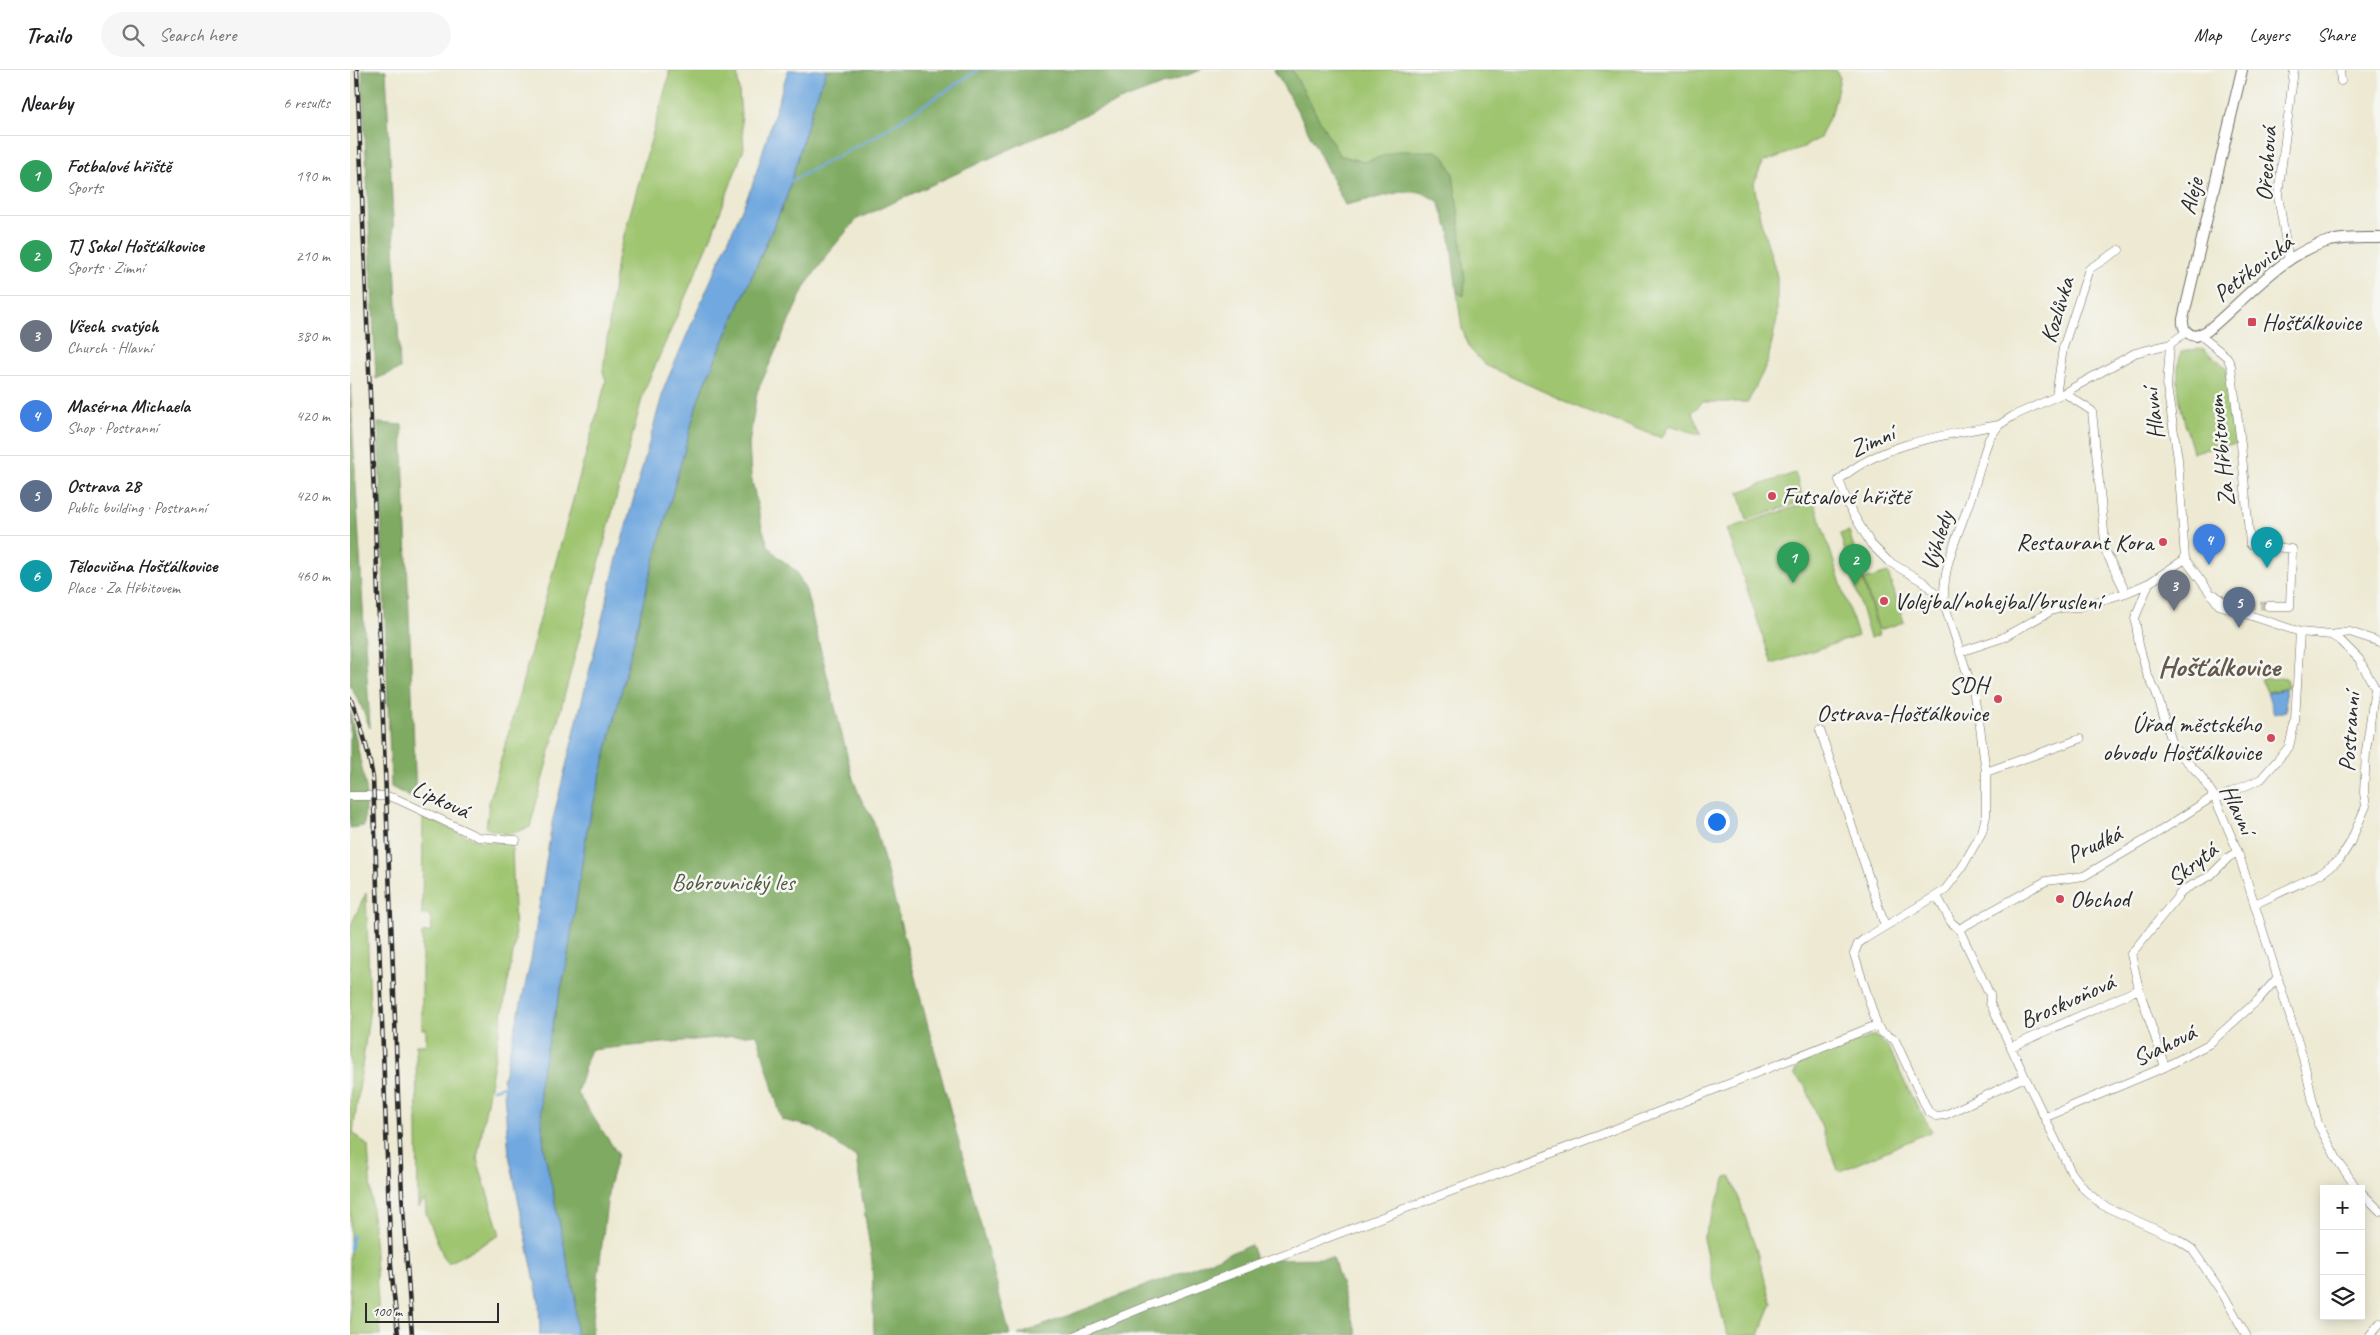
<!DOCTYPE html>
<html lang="en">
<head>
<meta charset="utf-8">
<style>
  :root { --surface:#fff; --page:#f6f6f6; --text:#202124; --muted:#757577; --line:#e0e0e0; --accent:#d1495b }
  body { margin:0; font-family:Caveat,sans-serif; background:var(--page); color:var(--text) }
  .controls { position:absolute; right:15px; bottom:15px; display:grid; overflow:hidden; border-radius:0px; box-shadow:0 2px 12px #0003 }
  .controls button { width:45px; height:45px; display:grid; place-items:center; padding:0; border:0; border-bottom:1px solid var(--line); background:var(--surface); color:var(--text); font:25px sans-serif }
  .scale { position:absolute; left:15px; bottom:12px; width:134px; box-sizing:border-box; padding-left:5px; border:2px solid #2b2b2b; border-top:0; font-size:14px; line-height:18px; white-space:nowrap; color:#2b2b2b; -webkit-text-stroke:4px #f6f6f2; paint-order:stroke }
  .you { position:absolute; left:1366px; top:751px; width:18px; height:18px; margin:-12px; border:4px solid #fff; border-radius:50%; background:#1a73e8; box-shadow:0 0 0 8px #1a73e833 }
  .badge { display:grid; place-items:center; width:32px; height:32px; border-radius:50%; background:var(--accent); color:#fff; font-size:16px; font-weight:700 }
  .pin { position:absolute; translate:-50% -41px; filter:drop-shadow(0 1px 2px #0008) }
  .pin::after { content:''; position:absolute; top:26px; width:18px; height:15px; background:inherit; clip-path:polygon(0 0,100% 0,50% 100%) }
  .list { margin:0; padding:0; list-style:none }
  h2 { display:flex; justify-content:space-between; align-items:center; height:65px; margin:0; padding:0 20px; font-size:21px }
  h2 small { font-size:16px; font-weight:400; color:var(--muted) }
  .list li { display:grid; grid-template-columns:32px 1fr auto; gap:15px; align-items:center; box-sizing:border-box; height:80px; padding:0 20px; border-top:1px solid var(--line) }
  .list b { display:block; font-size:19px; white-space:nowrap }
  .list p { margin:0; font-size:16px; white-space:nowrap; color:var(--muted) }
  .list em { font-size:16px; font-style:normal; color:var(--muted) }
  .icon { flex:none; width:28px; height:28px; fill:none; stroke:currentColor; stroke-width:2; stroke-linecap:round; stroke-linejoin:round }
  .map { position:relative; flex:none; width:2030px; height:1265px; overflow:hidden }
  header { display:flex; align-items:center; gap:30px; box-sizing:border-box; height:70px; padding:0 25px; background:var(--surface); border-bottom:1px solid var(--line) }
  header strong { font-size:24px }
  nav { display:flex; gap:28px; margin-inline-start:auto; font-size:18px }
  .search { width:350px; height:45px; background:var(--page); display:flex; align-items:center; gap:12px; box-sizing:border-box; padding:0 18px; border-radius:28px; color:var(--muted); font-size:19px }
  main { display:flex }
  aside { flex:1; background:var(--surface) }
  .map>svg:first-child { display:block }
</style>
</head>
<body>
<header>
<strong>Trailo</strong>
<div class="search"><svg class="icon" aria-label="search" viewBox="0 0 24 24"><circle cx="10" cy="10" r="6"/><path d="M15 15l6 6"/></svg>Search here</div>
<nav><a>Map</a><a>Layers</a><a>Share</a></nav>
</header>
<main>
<aside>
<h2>Nearby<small>6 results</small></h2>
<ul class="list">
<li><span class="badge" style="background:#2e9e5b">1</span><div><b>Fotbalové hřiště</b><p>Sports</p></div><em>190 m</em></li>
<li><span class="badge" style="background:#2e9e5b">2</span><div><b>TJ Sokol Hošťálkovice</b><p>Sports · Zimní</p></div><em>210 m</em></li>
<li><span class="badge" style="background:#6b7280">3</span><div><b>Všech svatých</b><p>Church · Hlavní</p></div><em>380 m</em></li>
<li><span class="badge" style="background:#3f7fe0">4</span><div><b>Masérna Michaela</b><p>Shop · Postranní</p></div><em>420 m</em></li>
<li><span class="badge" style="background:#5c6f8a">5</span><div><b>Ostrava 28</b><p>Public building · Postranní</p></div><em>420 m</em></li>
<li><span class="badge" style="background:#0f9aa8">6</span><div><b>Tělocvična Hošťálkovice</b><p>Place · Za Hřbitovem</p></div><em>460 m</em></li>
</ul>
</aside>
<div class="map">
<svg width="2030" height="1265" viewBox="0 0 2030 1265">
  <rect width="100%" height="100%" fill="#f6f6f2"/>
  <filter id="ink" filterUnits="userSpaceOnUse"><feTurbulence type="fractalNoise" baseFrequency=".02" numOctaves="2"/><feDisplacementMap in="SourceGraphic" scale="10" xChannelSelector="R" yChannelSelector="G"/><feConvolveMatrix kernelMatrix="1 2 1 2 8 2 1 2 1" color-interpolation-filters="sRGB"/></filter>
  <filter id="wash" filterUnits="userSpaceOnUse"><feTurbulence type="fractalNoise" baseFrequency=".0096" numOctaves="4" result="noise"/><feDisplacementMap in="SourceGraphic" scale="20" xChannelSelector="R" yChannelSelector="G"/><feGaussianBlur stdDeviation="1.12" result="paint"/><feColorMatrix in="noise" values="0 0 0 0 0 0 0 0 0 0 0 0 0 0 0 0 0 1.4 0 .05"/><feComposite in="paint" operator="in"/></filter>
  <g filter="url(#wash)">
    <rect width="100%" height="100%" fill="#ede9d2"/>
    <path fill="#9fc56f" stroke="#65784d" d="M319,0H387L394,78L358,175L294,321L180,757L158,765L136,758L139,733L256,311L253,301L267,190L319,6Z
      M942,0H1486L1490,8L1483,39L1470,68L1450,79L1413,92L1404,113L1410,148L1427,206V249L1417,294L1398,332H1353L1342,342L1352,365L1319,355L1312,368L1232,339L1135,295L1120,279L1112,259L1107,222L1113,226L1108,140L1049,81L1014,92L988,85Z
      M1852,278L1876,297L1888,373L1843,382C1834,351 1822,314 1831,282Z
      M1445,403L1454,431L1397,450L1389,422Z
      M1464,431L1508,566L1422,594L1377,459Z
      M1499,461L1529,565L1520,568L1490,464Z
      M1538,503L1554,552L1529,560L1514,510Z
      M1936,608L1938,618L1917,622L1911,609Z
      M73,747L128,771L162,773L165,872L127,1089L150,1165L98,1193L94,1188L76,1143L75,1129L68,1138L66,975H76V959H72V863L81,862L80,845H72Z
      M16,823L20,938L3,1063L18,1076L30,1265H0V857Z
      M1525,965L1539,978L1560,1024L1582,1061L1491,1101L1488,1100L1456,1017L1444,1005L1448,995Z
      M1381,1106L1407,1182L1422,1233L1409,1265H1377L1353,1169L1376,1107Z"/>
    <path fill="#7faa62" stroke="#556a46" d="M12,0H36L50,299L26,309Z
      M477,0H851L741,42L507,149L484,176L455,216L407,322L399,374L401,406L412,457L418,475L427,486L446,501L456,521L503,709L511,729L523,749L660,1265H524L522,1191L506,1087L462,1057L432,1050L407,964L240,980L227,1023L268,1084L259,1116L241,1265H226L225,1227L194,1080L189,1013L216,897L237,760L301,501L349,327L436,129L464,33Z
      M924,0H942L989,85L1014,92L1049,81H1086L1095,87L1103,104L1108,140L1115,211L1114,226L1107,222L1099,160L1088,131L1071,122H1051L995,135L951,47Z
      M0,313L20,658L9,631L0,616Z
      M28,353L52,355L66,730L41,717Z
      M0,641L16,718L14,756L0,758Z
      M901,1175L906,1189L983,1188L1007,1265H668Z"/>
    <path fill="#71a8df" stroke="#4e6a85" d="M438,0H477L464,33L436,128L349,327L301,501L237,760L216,897L189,1013L194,1080L225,1227L226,1265H190L189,1231L159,1085L153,1010L181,890L202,753L266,492L315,315L402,116Z
      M1935,619L1936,641L1924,644L1917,623Z"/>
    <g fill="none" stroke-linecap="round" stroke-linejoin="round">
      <path stroke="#71a8df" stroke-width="2.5" d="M441,111L526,66L628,0
        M143,1019L155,1016
        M0,1180L3,1165"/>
    </g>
  </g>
  <g filter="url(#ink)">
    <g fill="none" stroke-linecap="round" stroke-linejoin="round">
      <path stroke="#c6c3b1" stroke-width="8" stroke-dasharray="8 4" stroke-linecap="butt" d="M1898,535L1918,536"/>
      <g stroke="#6f6e65" stroke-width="9">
        <path id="minor" d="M1990,0L1991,11
          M1939,191L1928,125L1944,0
          M1836,262L1820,274L1785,283L1714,323L1663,346L1649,355L1639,369C1632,387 1629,404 1623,421C1611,461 1592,491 1594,533L1623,621L1630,657L1636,702V746L1632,762L1611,799L1594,821L1514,869L1508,874L1504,884L1527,955L1531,962L1545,970L1578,1041L1586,1046L1595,1045L1675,1007L1721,1102L1735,1120L1752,1135L1827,1169L1842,1179L1873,1224L1896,1265
          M1850,265L1877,287L1881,296L1891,374L1900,474L1942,479L1940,536H1918
          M1820,274L1817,317L1828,389L1835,489
          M1714,323L1742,341L1756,482L1776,523
          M1706,326L1713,278L1739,199L1769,180
          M1835,489L1869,535L1950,562L1981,565L1991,571L2009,589L2025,618L2016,681L2014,723L2016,736L2000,773L1990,789L1972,803L1905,834
          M1799,513L1785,548L1789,575L1797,604L1806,622L1824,678L1850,705L1864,726L1888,782L1953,988L1968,1054L1988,1091L2007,1119
          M1865,525L1872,531L1898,535
          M1594,533L1575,513L1538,491L1521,474L1499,437L1489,410C1531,373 1595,365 1649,355
          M1981,565L2000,562L2030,572
          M1610,582L1652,568L1701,541L1711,538L1729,537L1776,523L1799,513L1835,489
          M1470,660L1535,856
          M1636,702L1730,669
          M0,726H37L47,729L128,767L166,770
          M1866,729L1911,709L1939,677L1945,651L1950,562
          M1587,826L1601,852L1609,859L1640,925V933L1675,1007
          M1609,859L1696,811L1734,806L1804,765L1864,726
          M1661,977L1789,919
          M1815,997L1789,919L1781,884L1833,820L1860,806L1879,787L1888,782
          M1696,1047L1815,997L1859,974L1908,930L1928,907
          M2011,1122L2030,1141
          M726,1265L794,1237L1250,1065L1527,955
          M2020,1265L2030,1253"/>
      </g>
      <g stroke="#6f6e65" stroke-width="12">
        <path id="tertiary" d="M1892,0L1833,249C1832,258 1837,265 1846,266L1857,261C1893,232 1934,181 1980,171C1996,167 2014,168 2030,168"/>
      </g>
      <use href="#minor" stroke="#fff" stroke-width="8"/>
      <use href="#tertiary" stroke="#fff" stroke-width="10"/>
      <g stroke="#2b2b2b" stroke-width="4.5">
        <path id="rail" d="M7,0L52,1125L62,1265
          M0,628C12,654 18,680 23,708L41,1196L48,1265"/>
      </g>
      <use href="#rail" stroke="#f6f6f2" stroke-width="2.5" stroke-dasharray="8" stroke-linecap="butt"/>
    </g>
  </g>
  <g fill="#d1495b" stroke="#f6f6f2" stroke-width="2">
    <rect x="1897" y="247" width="10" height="10" rx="2.5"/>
    <circle cx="1422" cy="426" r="5"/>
    <circle cx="1813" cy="472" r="5"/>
    <circle cx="1534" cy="531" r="5"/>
    <circle cx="1648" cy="629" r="5"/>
    <circle cx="1921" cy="668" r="5"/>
    <circle cx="1710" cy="829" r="5"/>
  </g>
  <g text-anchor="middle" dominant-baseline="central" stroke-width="5" stroke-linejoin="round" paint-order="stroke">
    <g font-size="24" fill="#2b2b2b" stroke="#f6f6f2">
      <text transform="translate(1916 94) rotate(-86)">Ořechová</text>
      <text transform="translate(1841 126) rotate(-76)">Aleje</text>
      <text transform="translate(1903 198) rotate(-38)">Petřkovická</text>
      <text transform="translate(1707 240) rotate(-73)">Kozlůvka</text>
      <text transform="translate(1803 344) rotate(-97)">Hlavní</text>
      <text transform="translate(1522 371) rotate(-24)">Zimní</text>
      <text transform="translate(1871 381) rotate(-96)">Za Hřbitovem</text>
      <text transform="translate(1587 471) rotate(-73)">Výhledy</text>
      <text transform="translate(1999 662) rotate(-86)">Postranní</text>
      <text transform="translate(91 729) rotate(25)">Lipková</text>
      <text transform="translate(1888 739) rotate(65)">Hlavní</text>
      <text transform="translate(1744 774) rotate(-25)">Prudká</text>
      <text transform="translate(1842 794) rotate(-38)">Skrytá</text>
      <text transform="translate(1717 931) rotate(-24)">Broskvoňová</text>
      <text transform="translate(1814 975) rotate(-26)">Svahová</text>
    </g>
    <g font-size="24" fill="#2b2b2b" stroke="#f6f6f2" text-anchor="start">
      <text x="1912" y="252">Hošťálkovice</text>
      <text x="1432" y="426">Futsalové hřiště</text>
      <text x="1803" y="472" text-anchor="end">Restaurant Kora</text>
      <text x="1544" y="531">Volejbal/nohejbal/bruslení</text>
      <text x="1638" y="615" text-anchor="end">SDH<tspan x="1638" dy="28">Ostrava-Hošťálkovice</tspan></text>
      <text x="1911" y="654" text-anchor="end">Úřad městského<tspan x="1911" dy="28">obvodu Hošťálkovice</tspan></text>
      <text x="1720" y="829">Obchod</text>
    </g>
    <g font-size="24" fill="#4e593f" stroke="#f6f6f2">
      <text x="383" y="812">Bobrovnický les</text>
    </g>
    <g font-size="29" font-weight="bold" fill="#64584c" stroke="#f6f6f2">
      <text x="1869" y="596">Hošťálkovice</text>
    </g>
  </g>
</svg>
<div class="controls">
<button>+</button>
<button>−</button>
<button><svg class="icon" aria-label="layers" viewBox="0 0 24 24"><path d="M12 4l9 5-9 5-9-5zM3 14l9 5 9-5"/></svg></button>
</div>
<div class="scale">100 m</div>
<div class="you"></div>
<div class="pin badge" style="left:1443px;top:513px;background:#2e9e5b">1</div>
<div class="pin badge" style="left:1505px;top:515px;background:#2e9e5b">2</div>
<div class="pin badge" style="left:1824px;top:541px;background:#6b7280">3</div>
<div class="pin badge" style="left:1859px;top:495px;background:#3f7fe0">4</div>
<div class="pin badge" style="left:1889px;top:558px;background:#5c6f8a">5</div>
<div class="pin badge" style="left:1917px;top:498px;background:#0f9aa8">6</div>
</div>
</main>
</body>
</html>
